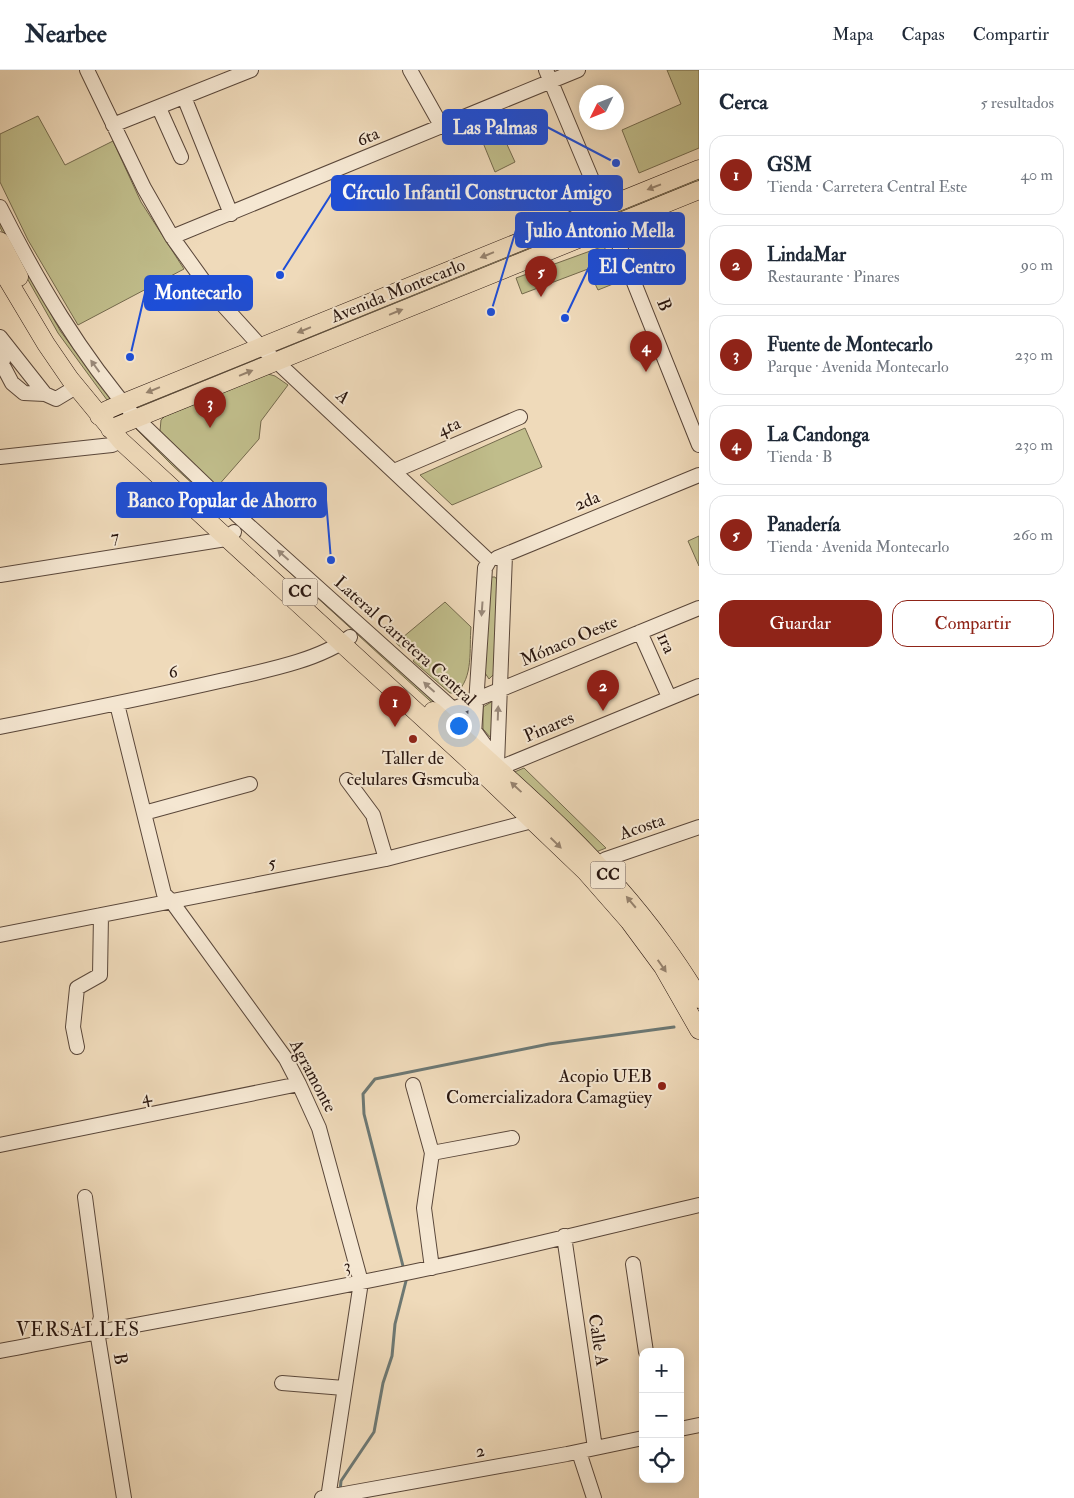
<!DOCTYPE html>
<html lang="es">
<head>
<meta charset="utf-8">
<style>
  :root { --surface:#fff; --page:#f2f2f3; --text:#1f2937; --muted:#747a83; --line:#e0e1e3; --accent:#8f2418 }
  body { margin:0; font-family:"IM FELL Double Pica",serif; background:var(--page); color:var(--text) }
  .controls { position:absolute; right:15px; bottom:15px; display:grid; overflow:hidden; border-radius:10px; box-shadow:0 2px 12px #0003 }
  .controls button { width:45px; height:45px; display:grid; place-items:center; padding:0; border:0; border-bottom:1px solid var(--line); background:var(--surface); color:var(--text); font:25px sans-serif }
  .compass { position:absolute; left:579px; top:15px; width:45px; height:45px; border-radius:50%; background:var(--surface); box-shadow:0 2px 12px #0003; rotate:227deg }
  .you { position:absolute; left:458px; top:655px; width:18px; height:18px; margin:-12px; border:4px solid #fff; border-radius:50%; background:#1a73e8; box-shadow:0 0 0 8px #1a73e833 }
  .badge { display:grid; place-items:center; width:32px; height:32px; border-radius:50%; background:var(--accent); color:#fff; font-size:16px; font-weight:700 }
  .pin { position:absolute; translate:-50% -41px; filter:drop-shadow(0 1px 2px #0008) }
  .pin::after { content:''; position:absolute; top:26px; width:18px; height:15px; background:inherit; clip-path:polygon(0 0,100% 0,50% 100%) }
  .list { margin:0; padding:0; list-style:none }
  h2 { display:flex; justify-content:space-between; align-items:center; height:65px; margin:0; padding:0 20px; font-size:21px }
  h2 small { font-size:16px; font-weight:400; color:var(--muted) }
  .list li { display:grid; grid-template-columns:32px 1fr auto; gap:15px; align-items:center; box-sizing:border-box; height:80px; margin:0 10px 10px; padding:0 10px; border:1px solid var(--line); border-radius:15px }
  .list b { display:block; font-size:19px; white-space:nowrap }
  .list p { margin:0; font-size:16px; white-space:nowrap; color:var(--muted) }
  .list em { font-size:16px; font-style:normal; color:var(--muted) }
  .actions { display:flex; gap:10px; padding:15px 20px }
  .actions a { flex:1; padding:11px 0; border:1px solid var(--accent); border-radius:15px; text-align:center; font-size:18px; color:var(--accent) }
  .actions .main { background:var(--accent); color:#fff }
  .icon { flex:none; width:28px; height:28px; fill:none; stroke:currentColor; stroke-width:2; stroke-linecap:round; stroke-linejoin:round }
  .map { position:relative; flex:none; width:699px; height:1428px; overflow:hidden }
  header { display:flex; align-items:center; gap:30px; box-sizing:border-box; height:70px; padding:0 25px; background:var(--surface); border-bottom:1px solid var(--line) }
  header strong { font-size:24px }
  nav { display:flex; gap:28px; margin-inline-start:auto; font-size:18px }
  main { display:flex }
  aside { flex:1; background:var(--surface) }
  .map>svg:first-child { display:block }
</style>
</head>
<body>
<header>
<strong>Nearbee</strong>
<nav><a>Mapa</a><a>Capas</a><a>Compartir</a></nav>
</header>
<main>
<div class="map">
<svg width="699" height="1428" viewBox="0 0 699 1428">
  <rect width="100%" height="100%" fill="#efdaba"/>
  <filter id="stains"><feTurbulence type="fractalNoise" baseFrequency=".004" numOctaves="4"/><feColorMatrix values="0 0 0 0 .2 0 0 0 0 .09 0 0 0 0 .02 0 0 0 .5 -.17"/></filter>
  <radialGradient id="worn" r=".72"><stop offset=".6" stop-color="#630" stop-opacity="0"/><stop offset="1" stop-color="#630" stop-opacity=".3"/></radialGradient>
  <path fill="#c0bd8b" stroke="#746a4d" d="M667,0H699V78L639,103L622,60L681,34Z
    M38,46L65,95L113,71L141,132L184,199L78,255L28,170L0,112V64Z
    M499,57L515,92L495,102L479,63Z
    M699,106V113L611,147L608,142Z
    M0,148L14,178L61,262L111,328L107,330L58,263L10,178L0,157Z
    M590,149L591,155L279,282L275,277Z
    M604,176L618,212L598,220L588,199L522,224L516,208Z
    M257,285L264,289L139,339L135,335Z
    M268,304L275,306L288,315L261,351L259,369L217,417L160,361L161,350L165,346Z
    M138,355L463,657V661L172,395L135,358Z
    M525,358L542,397L452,435L420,405Z
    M699,466V496L688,471Z
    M492,507H495L498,511L494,604L489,609L485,603L490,510Z
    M445,532L471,557C469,578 474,608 456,623H450L413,591L418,585L409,574L403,579L396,573Z
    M493,631L491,668L483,659V637Z
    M524,698L606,778L596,782L512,703Z"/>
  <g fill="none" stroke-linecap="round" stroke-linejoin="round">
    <path stroke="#6d7873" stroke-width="3" d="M404,1200L364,1044L363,1024L375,1009L549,974L674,957
      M340,1421L341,1411L374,1362L383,1313L392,1286L395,1254L406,1211L405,1206"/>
    <g stroke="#5a473a" stroke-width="16">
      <path id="minor" d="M87,0L144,118L172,167L213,224L261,277L489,491
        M410,0L442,57
        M546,0L611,155L699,375
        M184,27L231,144
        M159,38L181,87
        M113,55L251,0
        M0,137C38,212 80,284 136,348L237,445L453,639L474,660L495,689
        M172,167L578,0
        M0,267L45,324L56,329L76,317
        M7,276L2,294L12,313L24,323L45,324
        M0,387L112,375L121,371
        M394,401L520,347
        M497,488L699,405
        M0,505L226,469L234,462
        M640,562L669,627
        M117,634L164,824L172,832L286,989L299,1014L319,1058L361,1212L328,1428
        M453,639L699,538
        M0,657C75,642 150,627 224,610C263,601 318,591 350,567
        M474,664L485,498L489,491
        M497,694L505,485
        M497,699L699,616
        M347,710L373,745L386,789
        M144,743L250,714
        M590,799L606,789L699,757
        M0,865L386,789L540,749
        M77,977L73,957L77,918L100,905L101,845
        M413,1015L432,1083L424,1138L432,1198
        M0,1075L299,1014
        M432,1083L512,1068
        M85,1127L101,1247L97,1261L124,1428
        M564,1166L595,1378
        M633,1194L646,1282
        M0,1281C143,1252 287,1229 430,1198C520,1179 609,1156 699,1135
        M282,1313L344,1318
        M680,1359L699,1355
        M579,1382L594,1428
        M322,1428L567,1384L643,1368"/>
    </g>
    <g stroke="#29160f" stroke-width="19">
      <path id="major" d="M0,171L19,207
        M0,197L46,274L70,309L121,371L471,692L586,802L629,851L663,897L699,960
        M99,346L107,340L123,333L699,99
        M110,359L699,120
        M433,641C514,713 598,784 662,872C675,890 689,909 699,929"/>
    </g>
    <use href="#minor" stroke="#f5e7d2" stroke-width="14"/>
    <use href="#major" stroke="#efdaba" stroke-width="18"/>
  </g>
  <defs><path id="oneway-solid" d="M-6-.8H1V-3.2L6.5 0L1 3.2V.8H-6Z" transform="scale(1.25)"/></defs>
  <g fill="#96826d">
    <use href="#oneway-solid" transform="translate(654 117) rotate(159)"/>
    <use href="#oneway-solid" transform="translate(487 185) rotate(158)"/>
    <use href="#oneway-solid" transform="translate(396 242) rotate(-22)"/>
    <use href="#oneway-solid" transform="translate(304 260) rotate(158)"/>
    <use href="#oneway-solid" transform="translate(246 303) rotate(-22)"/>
    <use href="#oneway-solid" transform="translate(153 320) rotate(158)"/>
    <use href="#oneway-solid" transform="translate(516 717) rotate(-137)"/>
    <use href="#oneway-solid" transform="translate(556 773) rotate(44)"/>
    <use href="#oneway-solid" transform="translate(631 832) rotate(-130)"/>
    <use href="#oneway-solid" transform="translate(662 896) rotate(55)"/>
  </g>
  <g fill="#99897a">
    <use href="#oneway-solid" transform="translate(95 296) rotate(-126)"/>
    <use href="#oneway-solid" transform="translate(283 485) rotate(-138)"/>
    <use href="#oneway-solid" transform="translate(482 539) rotate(94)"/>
    <use href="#oneway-solid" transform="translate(429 617) rotate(-138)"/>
    <use href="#oneway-solid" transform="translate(498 643) rotate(-88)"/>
  </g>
  <g fill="#8f2418" stroke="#f5e7d2" stroke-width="2">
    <circle cx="413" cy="669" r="5"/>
    <circle cx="662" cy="1016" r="5"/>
  </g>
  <g text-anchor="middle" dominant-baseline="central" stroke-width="4" stroke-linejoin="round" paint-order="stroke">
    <g fill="#f5e7d2" stroke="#66554a" stroke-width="1">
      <rect x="282.5" y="508.5" width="35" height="27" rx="4"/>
      <rect x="590.5" y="791.5" width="35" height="27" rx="4"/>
    </g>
    <g font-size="16" font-weight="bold" fill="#29160f">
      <text x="300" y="522">CC</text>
      <text x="608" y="805">CC</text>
    </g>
    <g font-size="18" fill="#29160f" stroke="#f5e7d2">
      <text transform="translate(368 67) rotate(-23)">6ta</text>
      <text transform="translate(398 221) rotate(-22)">Avenida Montecarlo</text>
      <text transform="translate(664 235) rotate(68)">B</text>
      <text transform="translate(343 327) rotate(43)">A</text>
      <text transform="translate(449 357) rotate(-24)">4ta</text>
      <text transform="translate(587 431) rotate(-22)">2da</text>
      <text transform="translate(115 467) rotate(-9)">7</text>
      <text transform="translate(405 571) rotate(42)">Lateral Carretera Central</text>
      <text transform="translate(569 571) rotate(-23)">Mónaco Oeste</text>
      <text transform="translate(666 573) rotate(65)">1ra</text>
      <text transform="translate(173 602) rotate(-13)">6</text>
      <text transform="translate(549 657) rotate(-23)">Pinares</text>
      <text transform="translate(642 757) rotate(-19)">Acosta</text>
      <text transform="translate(272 793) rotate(-11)">5</text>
      <text transform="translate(313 1006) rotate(62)">Agramonte</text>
      <text transform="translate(146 1027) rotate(-12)">4</text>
      <text transform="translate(347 1196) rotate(-11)">3</text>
      <text transform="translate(598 1270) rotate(81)">Calle A</text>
      <text transform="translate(120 1289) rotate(81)">B</text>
      <text transform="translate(480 1381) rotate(-10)">2</text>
    </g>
    <g font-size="18" fill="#29160f" stroke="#f5e7d2">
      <text x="413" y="688">Taller de<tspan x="413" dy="21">celulares Gsmcuba</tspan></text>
      <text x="652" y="1006" text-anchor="end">Acopio UEB<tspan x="652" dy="21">Comercializadora Camagüey</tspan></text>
    </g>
    <g font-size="19" letter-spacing="1" fill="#29160f" stroke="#f5e7d2">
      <text x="78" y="1260">VERSALLES</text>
    </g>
  </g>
  <path fill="none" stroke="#1d4ed8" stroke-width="2" d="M616 93L547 57M280 205L332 123M491 242L516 160M565 248L589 197M130 287L145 223M331 490L326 430"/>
  <g fill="#1d4ed8" stroke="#f5e7d2" stroke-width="2">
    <circle cx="616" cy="93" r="5"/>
    <circle cx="280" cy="205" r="5"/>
    <circle cx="491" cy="242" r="5"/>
    <circle cx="565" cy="248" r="5"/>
    <circle cx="130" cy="287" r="5"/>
    <circle cx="331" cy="490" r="5"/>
  </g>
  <g fill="#1d4ed8" stroke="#1d4ed8" stroke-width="2">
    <rect x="443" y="40" width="104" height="34" rx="5"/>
    <rect x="332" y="106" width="290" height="34" rx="5"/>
    <rect x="516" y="143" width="168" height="34" rx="5"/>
    <rect x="589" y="180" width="96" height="34" rx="5"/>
    <rect x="145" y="206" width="107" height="34" rx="5"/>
    <rect x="117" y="413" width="209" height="34" rx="5"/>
  </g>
  <g font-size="19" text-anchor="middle" font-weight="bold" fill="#fff">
    <text x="495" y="64">Las Palmas</text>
    <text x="477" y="129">Círculo Infantil Constructor Amigo</text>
    <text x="600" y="167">Julio Antonio Mella</text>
    <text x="637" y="203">El Centro</text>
    <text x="198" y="229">Montecarlo</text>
    <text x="222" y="437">Banco Popular de Ahorro</text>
  </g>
  <rect width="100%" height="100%" filter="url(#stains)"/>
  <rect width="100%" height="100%" fill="url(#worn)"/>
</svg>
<div class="controls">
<button>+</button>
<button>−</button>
<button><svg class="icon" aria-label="locate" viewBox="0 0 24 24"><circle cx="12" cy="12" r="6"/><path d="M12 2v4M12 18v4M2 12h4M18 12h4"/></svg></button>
</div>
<svg class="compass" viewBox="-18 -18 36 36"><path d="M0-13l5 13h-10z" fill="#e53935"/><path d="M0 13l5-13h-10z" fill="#747a83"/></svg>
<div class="you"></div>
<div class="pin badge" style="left:395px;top:657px">1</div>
<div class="pin badge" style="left:603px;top:641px">2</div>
<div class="pin badge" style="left:210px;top:358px">3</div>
<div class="pin badge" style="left:646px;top:302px">4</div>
<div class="pin badge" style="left:541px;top:227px">5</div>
</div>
<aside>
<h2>Cerca<small>5 resultados</small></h2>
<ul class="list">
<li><span class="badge">1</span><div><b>GSM</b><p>Tienda · Carretera Central Este</p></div><em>40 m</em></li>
<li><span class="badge">2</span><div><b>LindaMar</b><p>Restaurante · Pinares</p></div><em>90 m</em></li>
<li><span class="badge">3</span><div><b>Fuente de Montecarlo</b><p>Parque · Avenida Montecarlo</p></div><em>230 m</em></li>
<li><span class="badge">4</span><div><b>La Candonga</b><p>Tienda · B</p></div><em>230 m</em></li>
<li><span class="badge">5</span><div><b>Panadería</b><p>Tienda · Avenida Montecarlo</p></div><em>260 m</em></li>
</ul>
<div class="actions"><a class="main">Guardar</a><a>Compartir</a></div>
</aside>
</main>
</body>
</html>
